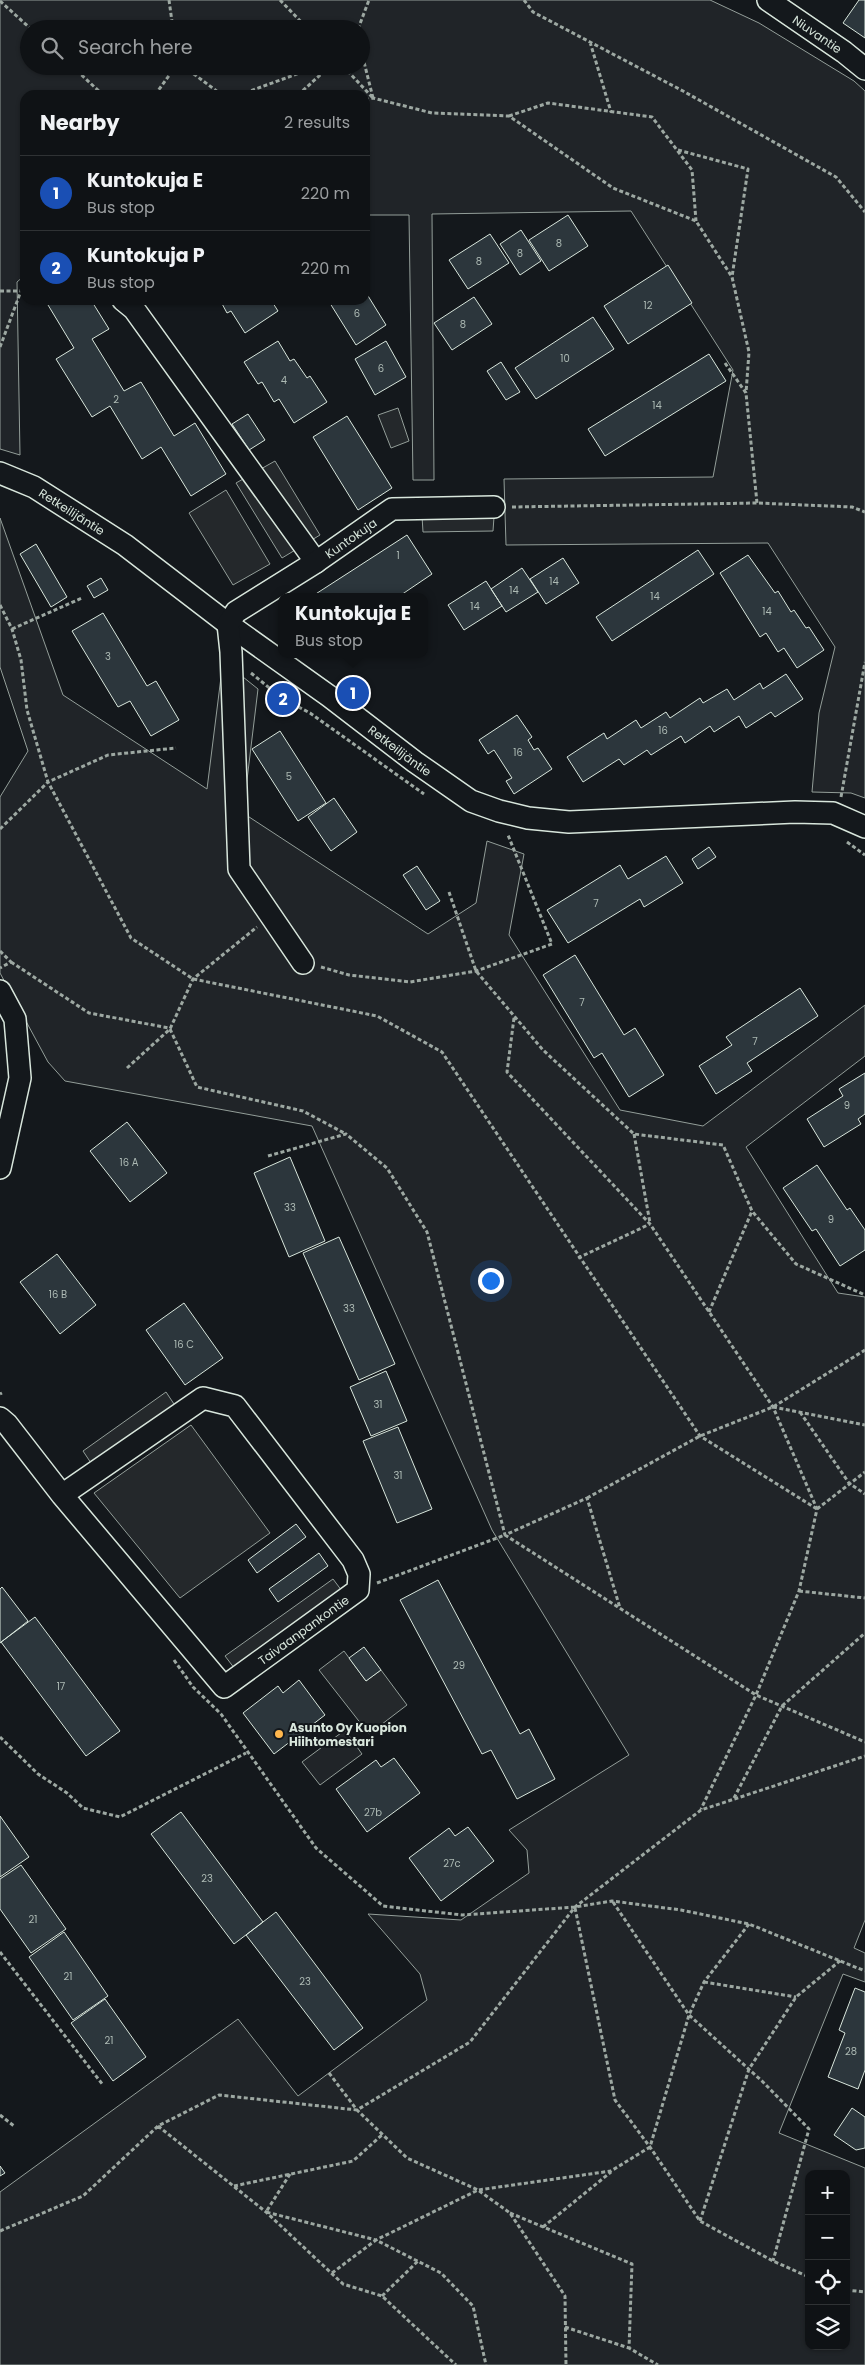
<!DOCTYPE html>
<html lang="en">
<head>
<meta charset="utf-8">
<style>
  :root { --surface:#0f1215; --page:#1d2022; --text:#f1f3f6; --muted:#9b9ea0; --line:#2f3234; --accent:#ffb74d }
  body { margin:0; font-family:Poppins,sans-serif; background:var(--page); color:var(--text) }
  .controls { position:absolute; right:15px; bottom:15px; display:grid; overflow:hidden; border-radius:10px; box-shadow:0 1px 4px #0004 }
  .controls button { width:45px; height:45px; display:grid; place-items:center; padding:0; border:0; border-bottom:1px solid var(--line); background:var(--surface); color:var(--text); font:25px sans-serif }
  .you { position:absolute; left:490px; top:1280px; width:18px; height:18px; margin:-12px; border:4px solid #fff; border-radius:50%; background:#1a73e8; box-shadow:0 0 0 8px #1a73e833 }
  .badge { display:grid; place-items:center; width:32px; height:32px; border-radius:50%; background:var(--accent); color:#fff; font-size:16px; font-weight:700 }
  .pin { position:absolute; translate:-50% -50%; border:2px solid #fff; box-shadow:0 1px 5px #0006 }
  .popup { position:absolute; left:278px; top:593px; width:150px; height:65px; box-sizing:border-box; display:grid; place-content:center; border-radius:10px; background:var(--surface); filter:drop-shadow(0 1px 4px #0005); font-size:16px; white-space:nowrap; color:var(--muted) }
  .popup b { font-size:19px; color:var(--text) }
  .popup::after { content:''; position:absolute; left:50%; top:100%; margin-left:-10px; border:10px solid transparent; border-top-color:var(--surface) }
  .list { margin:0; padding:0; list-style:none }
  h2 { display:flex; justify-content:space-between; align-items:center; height:65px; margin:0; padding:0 20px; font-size:21px }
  h2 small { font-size:16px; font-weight:400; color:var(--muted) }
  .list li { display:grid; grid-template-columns:32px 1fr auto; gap:15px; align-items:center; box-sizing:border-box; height:75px; padding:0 20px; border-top:1px solid var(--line) }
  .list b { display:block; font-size:19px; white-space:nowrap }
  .list p { margin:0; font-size:16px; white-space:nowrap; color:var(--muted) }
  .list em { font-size:16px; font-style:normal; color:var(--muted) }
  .icon { flex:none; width:28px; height:28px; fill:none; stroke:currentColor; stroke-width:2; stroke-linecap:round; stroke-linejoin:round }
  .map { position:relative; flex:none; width:865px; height:2365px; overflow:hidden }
  .search { position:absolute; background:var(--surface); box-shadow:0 1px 4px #0004; left:20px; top:20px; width:350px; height:55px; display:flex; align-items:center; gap:12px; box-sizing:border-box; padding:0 18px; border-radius:28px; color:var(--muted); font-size:19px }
  .panel { position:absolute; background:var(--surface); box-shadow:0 1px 4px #0004; left:20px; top:90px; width:350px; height:215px; border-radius:15px }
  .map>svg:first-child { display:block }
</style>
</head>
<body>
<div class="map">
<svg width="865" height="2365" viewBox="0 0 865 2365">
  <rect width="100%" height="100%" fill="#14181c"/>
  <path fill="#202428" stroke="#939e99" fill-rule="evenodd" d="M0,0H710L759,23L854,81L865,91V798L851,793L812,792L819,713L835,647L768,543L506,545L504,479L713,477L733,370L631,211L432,214L434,480H413L409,215H365V95H25V275L17,282L20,455L0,449ZM29,29H361V66H29Z
    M0,518L63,695L207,789L223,661L258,689L243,813L428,934L476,903L487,841L524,854L509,935L620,1110L703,1126L865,1005V1056L746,1147L838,1293L865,1297V1920L854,1948L865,1953V1982L843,1974L779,2133L865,2168V2365H0V2192L238,2019L298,2096L427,2000L420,1974L368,1914L461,1920L529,1873L527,1850L509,1830L629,1755L492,1530L312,1126L65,1081L48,1062L0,973V797L28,751L0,667ZM809,2174H846V2346H809Z
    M345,1730L362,1754L320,1785L302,1762Z"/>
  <path fill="#24282b" stroke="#939e99" d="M398,408L409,441L391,448L378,415Z
    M275,461L320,535L282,558L236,483Z
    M226,490L270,564L233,585L189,513Z
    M422,516L494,517L493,531L423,532Z
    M166,1392L176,1407L93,1466L83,1451Z
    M191,1425L270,1533L180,1598L94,1493Z
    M333,1579L342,1591L235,1669L225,1656Z
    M344,1651L366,1681L381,1670L407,1705L369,1734L319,1670Z"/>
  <path fill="#2c363c" stroke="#d8e6dc" d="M859,0H865V38L843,23Z
    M568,215L588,246L549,271L529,240Z
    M521,230L541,261L520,275L500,244Z
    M490,234L509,263L468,289L449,260Z
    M668,265L692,303L628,344L604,306Z
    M365,291L386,325L356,345L328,300H365Z
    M474,297L492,324L452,350L434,323Z
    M45,300H91L109,329L92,339L124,391L141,382L174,436L195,423L226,474L191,496L161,447L142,459L110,406L92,417L56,359L74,348Z
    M220,300H271L278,311L245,333L231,311L227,313Z
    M593,317L614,349L536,399L515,368Z
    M278,341L290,361L294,359L307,378L310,376L327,402L294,423L279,399L274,402L262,382L258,384L244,362Z
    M386,341L406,377L375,395L355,359Z
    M709,354L726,381L605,456L588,429Z
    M501,362L520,392L506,400L487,371Z
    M248,414L265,440L249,450L232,424Z
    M347,416L392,488L358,510L313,437Z
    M407,535L432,574L398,597H311Z
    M36,544L67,597L51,607L20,554Z
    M698,550L714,574L612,641L596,617Z
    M748,555L775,593L778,591L791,612L794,610L806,628L809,627L824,650L797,668L784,648L778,652L766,633L760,637L720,573Z
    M563,558L579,583L546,604L530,579Z
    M522,568L538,592L506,612L491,589Z
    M101,578L108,590L94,598L87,586Z
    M486,581L502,606L464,630L448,605Z
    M103,613L147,686L156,681L179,720L151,736L130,701L118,707L72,631Z
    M786,674L803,699L775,717L771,712L746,728L739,716L714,732L710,726L685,743L681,736L651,755L647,750L624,765L619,759L583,782L567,757L604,733L607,739L636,720L641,728L666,712L670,718L700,698L703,703L727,689L734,700L760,683L763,689Z
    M517,715L532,737L528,740L534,750L538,748L552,769L514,794L506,781L512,778L494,750L488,754L479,740Z
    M280,731L326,803L298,821L252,749Z
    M334,798L357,832L331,851L308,817Z
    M709,847L716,857L698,869L692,859Z
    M666,856L683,883L644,907L640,899L568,943L547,910L620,865L628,879Z
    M417,866L440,901L426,910L403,875Z
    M575,955L624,1035L635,1028L664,1075L629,1097L602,1053L594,1058L543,975Z
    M800,988L818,1016L747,1063L752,1071L716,1094L699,1066L732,1045L726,1037Z
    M865,1073V1114L858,1119L861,1124L824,1147L807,1119L843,1096L839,1089Z
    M127,1122L167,1173L130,1202L90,1151Z
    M290,1157L325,1241L289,1257L254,1173Z
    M817,1165L847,1210L850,1208L865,1230V1250L840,1266L816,1229L812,1231L783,1188Z
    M339,1237L395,1364L359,1380L303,1253Z
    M57,1254L96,1305L60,1334L20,1282Z
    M184,1303L223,1358L185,1385L146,1330Z
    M386,1371L407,1421L371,1436L350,1387Z
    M398,1427L432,1509L397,1523L363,1441Z
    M296,1524L306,1537L257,1573L248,1560Z
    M319,1553L328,1566L278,1602L269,1589Z
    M438,1580L520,1734L529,1729L555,1779L517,1799L491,1750L482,1754L400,1600Z
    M2,1587L28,1621L0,1643V1589Z
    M35,1617L120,1731L86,1756L1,1642Z
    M364,1647L381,1670L366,1681L349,1658Z
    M299,1680L325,1715L274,1754L243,1713L278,1686L283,1693Z
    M394,1758L420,1793L367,1832L336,1789L376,1760L381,1767Z
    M181,1812L263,1922L234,1944L151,1834Z
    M0,1816L29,1857L0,1877Z
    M468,1827L494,1861L441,1901L409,1858L449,1828L455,1836Z
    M21,1865L66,1929L31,1953L0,1909V1879Z
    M276,1912L363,2028L334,2050L246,1935Z
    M64,1932L108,1996L73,2020L29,1957Z
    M855,1988L865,1992V2070L858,2089L828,2077L845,2033L839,2030Z
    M105,1999L146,2057L113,2081L71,2023Z
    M852,2108L865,2117V2148L856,2150L834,2135Z
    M0,2166L5,2173L0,2176Z"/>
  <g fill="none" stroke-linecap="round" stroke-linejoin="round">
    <g stroke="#d8e6dc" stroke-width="24">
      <g id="minor">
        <path id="s1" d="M768,0L844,52L865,69"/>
        <path d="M123,300L134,309L316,562"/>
        <path id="s2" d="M0,473L34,487L125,545L228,624L329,696L415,762L471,801L499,811L528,818L569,822L795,812L833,813L865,827"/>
        <path id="s3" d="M303,963L239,869L231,652L228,624L236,612L316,562L392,509L494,507"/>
        <path d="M0,991L15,1019L20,1078L0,1168"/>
        <path id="s4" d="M0,1418L7,1424L62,1495L224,1687L358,1590L359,1574L353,1560L235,1406L203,1398L62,1495"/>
      </g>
    </g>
    <path stroke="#9da8a2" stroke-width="3" stroke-dasharray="4 2.5" stroke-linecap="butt" d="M169,0L173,29
      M280,0L308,29
      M524,0L533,12L683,91L836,177L865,212
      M0,1L31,29
      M358,29L369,0
      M590,42L611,112
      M361,50L373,98
      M72,66L103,95
      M183,66L222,95
      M343,66L373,98
      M155,95L176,66
      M239,95L319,66
      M298,95L330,66
      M365,100L373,98L432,113L509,116L613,188L696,221L732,277L749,352L746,393
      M509,116L548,103L652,117L692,170L696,221
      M678,150L748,169L732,277
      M0,291H21L25,289
      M0,347L21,291
      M725,363L746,393L757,503
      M512,507L757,503L852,507L865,512
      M0,605L12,629L21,660L27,710L48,782L108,755L176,748
      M12,629L82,598
      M251,673L283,699L310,713L424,794
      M841,797L865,662
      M0,829L48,782L131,938L193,979L377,1016L442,1052L700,1436L817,1509
      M847,842L865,855
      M449,892L476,971L543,1050L634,1134L723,1145L752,1211L796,1264L865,1295
      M0,951L11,962L0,968
      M11,962L89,1013L169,1028
      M321,967L349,975L410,982L476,971L552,944L508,835
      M514,1018L507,1072L650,1224L773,1407L817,1509L799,1591L756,1695L701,1809
      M170,1029L197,1087L303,1111L346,1134
      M127,1068L170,1029L193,979L257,927
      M634,1134L650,1223
      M268,1156L346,1134L387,1168L427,1232L505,1535L587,1498L620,1608
      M578,1258L650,1224
      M709,1312L752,1211
      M0,1394L2,1393
      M773,1407L865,1425
      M800,1412L849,1483L865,1494
      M587,1498L700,1436L773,1407L865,1350
      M817,1509L865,1472
      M377,1583L505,1535L756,1695L865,1742
      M799,1591L865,1598
      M174,1660L193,1687L221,1714L316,1848L383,1906L462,1915L575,1907L612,1901L681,1910L749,1924L865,1971
      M0,1737L38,1774L67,1793L83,1808L120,1817L246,1753
      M734,1798L782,1706L865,1633
      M613,1902L689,2015L763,2082L809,2129L773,2261
      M575,1908L615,2100L650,2147L700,2221L773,2261L809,2277
      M0,1952L103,2085
      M704,1982L796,1997
      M329,2073L357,2110L407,2158L478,2190L510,2213L565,2296L566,2365
      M0,2115L14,2126
      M158,2126L266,2212L343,2284L382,2296L456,2365
      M290,2174L266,2212L376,2240L478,2190L611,2171L650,2147L689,2015L704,1982L749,1924
      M234,2186L353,2161L383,2134
      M510,2213L632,2264L629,2348L658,2365
      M700,2221L749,2069L796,1997L841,1960
      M543,2227L611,2172
      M0,2231L83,2196L158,2126L219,2095L357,2110L470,2042L575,1907L701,1810L865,1756
      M332,2273L376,2240L441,2273L473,2306L486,2365
      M846,2290L865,2292
      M382,2296L418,2261
      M565,2327L629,2348"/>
    <use href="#minor" stroke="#14181c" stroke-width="21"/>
  </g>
  <circle fill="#ffb74d" stroke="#14181c" stroke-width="2" cx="279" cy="1734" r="5"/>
  <g text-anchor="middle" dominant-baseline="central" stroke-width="4" stroke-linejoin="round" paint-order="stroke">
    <g font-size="10" fill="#adbab4">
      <text x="559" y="243">8</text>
      <text x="520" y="253">8</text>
      <text x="479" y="261">8</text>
      <text x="648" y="305">12</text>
      <text x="357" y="313">6</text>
      <text x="463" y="324">8</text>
      <text x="565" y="358">10</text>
      <text x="381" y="368">6</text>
      <text x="284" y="380">4</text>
      <text x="116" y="399">2</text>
      <text x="657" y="405">14</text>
      <text x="398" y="555">1</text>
      <text x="554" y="581">14</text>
      <text x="514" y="590">14</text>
      <text x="655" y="596">14</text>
      <text x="475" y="606">14</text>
      <text x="767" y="611">14</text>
      <text x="108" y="656">3</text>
      <text x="663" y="730">16</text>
      <text x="518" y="752">16</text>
      <text x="289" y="776">5</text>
      <text x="596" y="903">7</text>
      <text x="582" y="1002">7</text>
      <text x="755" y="1041">7</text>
      <text x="847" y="1105">9</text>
      <text x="129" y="1162">16 A</text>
      <text x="290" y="1207">33</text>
      <text x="831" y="1219">9</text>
      <text x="58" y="1294">16 B</text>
      <text x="349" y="1308">33</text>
      <text x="184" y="1344">16 C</text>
      <text x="378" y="1404">31</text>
      <text x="398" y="1475">31</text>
      <text x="459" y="1665">29</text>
      <text x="61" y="1686">17</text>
      <text x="373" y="1812">27b</text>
      <text x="452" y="1863">27c</text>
      <text x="207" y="1878">23</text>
      <text x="33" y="1919">21</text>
      <text x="68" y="1976">21</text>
      <text x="305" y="1981">23</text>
      <text x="109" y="2040">21</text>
      <text x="851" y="2051">28</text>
    </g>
    <g font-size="12" fill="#d8e6dc" stroke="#14181c">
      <text stroke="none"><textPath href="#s1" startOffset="60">Niuvantie</textPath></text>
      <text stroke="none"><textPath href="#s2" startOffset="82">Retkeilijäntie</textPath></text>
      <text stroke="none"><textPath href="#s3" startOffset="510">Kuntokuja</textPath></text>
      <text stroke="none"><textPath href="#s2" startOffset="488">Retkeilijäntie</textPath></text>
      <text stroke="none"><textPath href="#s4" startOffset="448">Taivaanpankontie</textPath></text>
    </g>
    <g font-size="12" font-weight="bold" fill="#d8e6dc" stroke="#14181c" text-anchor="start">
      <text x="289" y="1727">Asunto Oy Kuopion<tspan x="289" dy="14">Hiihtomestari</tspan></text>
    </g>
  </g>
</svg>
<div class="controls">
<button>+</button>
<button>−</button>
<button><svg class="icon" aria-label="locate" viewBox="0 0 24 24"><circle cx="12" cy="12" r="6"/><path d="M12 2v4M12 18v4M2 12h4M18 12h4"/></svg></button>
<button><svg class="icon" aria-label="layers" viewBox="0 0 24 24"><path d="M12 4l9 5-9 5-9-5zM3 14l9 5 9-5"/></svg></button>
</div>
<div class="you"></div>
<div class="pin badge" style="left:353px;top:693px;background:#1a4fb4">1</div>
<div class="popup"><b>Kuntokuja E</b>Bus stop</div>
<div class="pin badge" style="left:283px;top:699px;background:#1a4fb4">2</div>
<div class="search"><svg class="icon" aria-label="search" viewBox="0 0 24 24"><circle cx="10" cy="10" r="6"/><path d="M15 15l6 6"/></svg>Search here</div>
<section class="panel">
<h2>Nearby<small>2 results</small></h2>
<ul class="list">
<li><span class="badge" style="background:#1a4fb4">1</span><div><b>Kuntokuja E</b><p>Bus stop</p></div><em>220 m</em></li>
<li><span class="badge" style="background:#1a4fb4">2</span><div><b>Kuntokuja P</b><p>Bus stop</p></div><em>220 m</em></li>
</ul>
</section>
</div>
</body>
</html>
